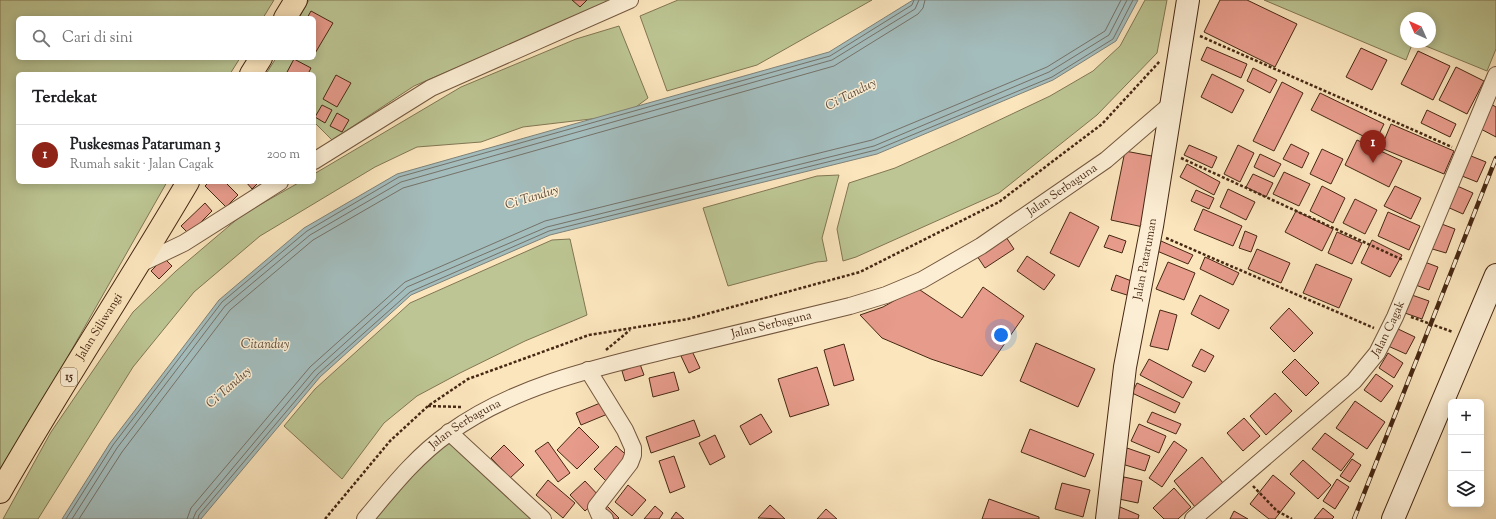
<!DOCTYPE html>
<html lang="id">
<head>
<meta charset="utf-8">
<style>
  :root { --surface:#fff; --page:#f2f2f2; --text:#202124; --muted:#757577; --line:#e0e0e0; --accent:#8f2418 }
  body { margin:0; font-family:"Sorts Mill Goudy",serif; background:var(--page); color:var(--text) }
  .controls { position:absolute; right:12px; bottom:12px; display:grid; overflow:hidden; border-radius:6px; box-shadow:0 2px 10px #0003 }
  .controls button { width:36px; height:36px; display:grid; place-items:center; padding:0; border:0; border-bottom:1px solid var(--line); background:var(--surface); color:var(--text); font:20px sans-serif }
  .compass { position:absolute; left:1400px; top:12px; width:36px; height:36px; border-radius:50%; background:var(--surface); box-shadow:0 2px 10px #0003; rotate:315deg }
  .you { position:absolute; left:1001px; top:335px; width:14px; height:14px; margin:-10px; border:3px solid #fff; border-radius:50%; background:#1a73e8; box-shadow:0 0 0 6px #1a73e833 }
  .badge { display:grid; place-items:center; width:26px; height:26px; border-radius:50%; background:var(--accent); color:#fff; font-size:13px; font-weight:700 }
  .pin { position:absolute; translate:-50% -33px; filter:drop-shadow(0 1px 2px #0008) }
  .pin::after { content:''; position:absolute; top:21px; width:14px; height:12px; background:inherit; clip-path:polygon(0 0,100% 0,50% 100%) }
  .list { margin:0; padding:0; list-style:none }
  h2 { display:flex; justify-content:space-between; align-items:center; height:52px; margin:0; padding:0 16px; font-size:17px }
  h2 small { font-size:13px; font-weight:400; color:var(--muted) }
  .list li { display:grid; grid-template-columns:26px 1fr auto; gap:12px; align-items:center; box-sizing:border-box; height:60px; padding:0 16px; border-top:1px solid var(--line) }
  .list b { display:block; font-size:15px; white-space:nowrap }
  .list p { margin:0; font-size:13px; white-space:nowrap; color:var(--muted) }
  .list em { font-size:13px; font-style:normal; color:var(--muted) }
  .icon { flex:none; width:22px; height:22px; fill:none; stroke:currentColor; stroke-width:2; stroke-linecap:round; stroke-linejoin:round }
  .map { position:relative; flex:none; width:1496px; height:519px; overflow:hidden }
  .search { position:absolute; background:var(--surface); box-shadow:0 2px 10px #0003; left:16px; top:16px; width:300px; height:44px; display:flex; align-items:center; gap:10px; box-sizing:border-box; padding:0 14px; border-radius:6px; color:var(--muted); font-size:15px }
  .panel { position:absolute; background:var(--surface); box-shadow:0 2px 10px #0003; left:16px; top:72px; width:300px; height:112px; border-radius:6px }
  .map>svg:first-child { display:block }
</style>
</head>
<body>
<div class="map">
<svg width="1496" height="519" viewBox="0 0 1496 519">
  <rect width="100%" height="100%" fill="#fbe5bd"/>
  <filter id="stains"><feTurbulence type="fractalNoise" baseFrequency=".005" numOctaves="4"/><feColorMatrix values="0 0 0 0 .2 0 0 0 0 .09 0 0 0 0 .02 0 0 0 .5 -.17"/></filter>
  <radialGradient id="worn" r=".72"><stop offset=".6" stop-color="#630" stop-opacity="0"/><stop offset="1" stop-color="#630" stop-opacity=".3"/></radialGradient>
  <path fill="#bcc593" stroke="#827653" d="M0,0H274L263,18H18V58H240L230,74H18V182H167L0,476Z
    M309,0H606L607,2L414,86L332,140L314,122V74H266L276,58H314V18H299Z
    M678,0H872L757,65L667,91L640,16Z
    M1145,0H1167L1157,53L1097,115L999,193L856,257L843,261L837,229L849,183L895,168L955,141L1050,96L1093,71L1120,46Z
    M1264,0H1496V49L1487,71L1416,42H1430V18H1406V42H1413L1406,60Z
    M619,26L648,98L625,115L523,127L481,142L417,147L375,167L260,236L194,292L133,367L38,519H3L51,432L133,312L176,271L242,215L300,182H314V174L461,87L576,39Z
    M839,175L822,238L827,261L817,262L728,286L703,208L817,176Z
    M570,239L587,315L525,341L460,373L417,396L384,423L342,479L284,426L315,389L410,303L552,240Z
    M454,438L542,519H373L412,469Z"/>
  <path fill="#a3bcbc" stroke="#7e8178" d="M913,0H1138L1116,41L1053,80L877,154L550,235L411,295L320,377L201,519H62L110,443L219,300L304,228L397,174L829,52Z"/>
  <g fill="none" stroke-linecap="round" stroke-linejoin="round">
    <path stroke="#757268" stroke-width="1" d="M66,519L113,445L222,302L307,231L399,177L830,56L912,5L914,0
      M72,519L117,448L225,306L310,235L401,182L832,60L915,9L919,0
      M79,519L122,452L230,310L313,240L403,188L834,66L918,14L923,8L925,0
      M187,519L191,508L310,367L405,282L545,221L872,140L1047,67L1105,31L1121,0
      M193,519L196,512L314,371L407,287L547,227L874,146L1049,72L1109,35L1127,0
      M198,519L199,515L318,374L410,292L549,231L876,150L1052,77L1113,39L1133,0"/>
  </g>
  <path fill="#e79b8b" stroke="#472813" d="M572,0H587L580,7Z
    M1220,0H1247L1297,24L1275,67L1204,32Z
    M311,11L333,23L314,55V18H307Z
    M1207,47L1247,64L1241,78L1201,60Z
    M1361,48L1387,60L1372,90L1346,77Z
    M1418,51L1450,66L1433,100L1401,84Z
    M294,59L311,68L308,74H286Z
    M1456,67L1484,81L1467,114L1439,100Z
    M1253,68L1277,80L1270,93L1247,81Z
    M1212,74L1244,90L1232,113L1201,97Z
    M336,75L351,83L337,107L323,99Z
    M1282,82L1303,93L1274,151L1253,141Z
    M1320,93L1384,124L1375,142L1311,110Z
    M1489,103L1496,107V137L1477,127Z
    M322,105L332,110L325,123L315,117Z
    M1427,110L1456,124L1450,137L1421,123Z
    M337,113L349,120L342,132L330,126Z
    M1391,124L1454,151L1444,174L1381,148Z
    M1357,140L1402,161L1389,187L1345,165Z
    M1291,144L1309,153L1302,168L1283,159Z
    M1189,145L1217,157L1212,168L1184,155Z
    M1238,145L1254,153L1240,182L1224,174Z
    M1322,149L1343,159L1331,184L1310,174Z
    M1125,151L1157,157L1143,227L1111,220Z
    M1260,154L1281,164L1274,177L1254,167Z
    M1471,156L1486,162L1477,182L1462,176Z
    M1187,164L1220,182L1214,195L1180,177Z
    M1284,172L1310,184L1299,206L1273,194Z
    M1253,174L1273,183L1266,197L1246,187Z
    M209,182H225L238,195L226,207L205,186Z
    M246,182H259L252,189Z
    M1455,185L1473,193L1463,214L1445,206Z
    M1322,186L1345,198L1333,223L1310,211Z
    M1395,186L1421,198L1411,219L1384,206Z
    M1228,189L1255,202L1246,220L1220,207Z
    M1196,190L1214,198L1209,209L1191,201Z
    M1355,199L1377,210L1365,234L1343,223Z
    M205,203L212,211L189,234L181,226Z
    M1203,209L1242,226L1233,246L1194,230Z
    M1296,211L1333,229L1322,251L1285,232Z
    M1070,212L1099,227L1079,267L1050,253Z
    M1388,212L1420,226L1409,250L1378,236Z
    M1439,223L1455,229L1446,253L1429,248Z
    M1245,231L1257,236L1251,252L1239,248Z
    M1337,232L1362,243L1352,264L1328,253Z
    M1004,234L1014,249L985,268L975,253Z
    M1109,235L1126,241L1122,253L1104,247Z
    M1372,240L1402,255L1390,277L1361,263Z
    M1161,241L1193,255L1188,264L1157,251Z
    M1257,249L1290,263L1281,283L1248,269Z
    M1027,256L1055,275L1044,290L1017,271Z
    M1205,257L1239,273L1233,285L1200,269Z
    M164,258L172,266L159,279L151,271Z
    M1422,261L1438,267L1429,290L1413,284Z
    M1168,262L1195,273L1184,300L1156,289Z
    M1316,264L1352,279L1339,308L1303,293Z
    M1116,275L1134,282L1130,296L1111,290Z
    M983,287L1024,316L982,376L931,359L882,338L860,315L883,307L917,288L962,318Z
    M1409,294L1429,301L1422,319L1402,312Z
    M1200,295L1229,310L1219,329L1191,314Z
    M1289,308L1313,333L1294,352L1270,328Z
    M1160,310L1177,315L1168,350L1150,346Z
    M1396,328L1415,337L1406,354L1388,346Z
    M1036,343L1095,369L1078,407L1020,381Z
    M844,344L854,380L834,386L824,350Z
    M1201,349L1214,356L1205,372L1192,366Z
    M692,351L700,368L689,373L681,356Z
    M1388,353L1403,363L1394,378L1379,368Z
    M1149,359L1192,382L1183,398L1140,375Z
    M1295,359L1319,383L1306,396L1282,372Z
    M640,364L644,375L625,381L622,371Z
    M817,367L829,405L790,417L778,379Z
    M674,372L679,390L653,397L649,378Z
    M1376,374L1393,386L1381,402L1364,390Z
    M1137,383L1180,403L1175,413L1132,393Z
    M1275,393L1292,411L1266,435L1250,416Z
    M605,401L610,413L581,425L576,413Z
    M1355,401L1385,422L1367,449L1336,428Z
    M1152,412L1181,424L1176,434L1147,422Z
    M761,414L772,432L750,445L740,426Z
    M1244,418L1260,436L1243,451L1227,433Z
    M694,420L700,436L651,453L646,437Z
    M1139,424L1166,436L1159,453L1131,441Z
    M579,427L599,447L577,469L557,450Z
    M1030,429L1094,454L1085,477L1021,452Z
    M1325,433L1354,454L1341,471L1312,449Z
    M715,435L725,457L710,465L699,443Z
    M1174,441L1187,450L1162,487L1149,478Z
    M548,442L570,473L558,482L535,451Z
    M504,445L524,465L510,478L491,458Z
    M616,446L630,458L607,482L594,469Z
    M1127,448L1150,456L1145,471L1122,464Z
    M674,456L685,487L670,493L659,461Z
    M1202,457L1223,483L1195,507L1174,481Z
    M1352,459L1361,465L1350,482L1340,476Z
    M1303,460L1331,485L1318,499L1290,474Z
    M1273,475L1295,493L1275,519H1269L1250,504Z
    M1124,477L1142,481L1138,503L1119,499Z
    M1337,479L1349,487L1335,509L1323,501Z
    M548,480L575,503L563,518L536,495Z
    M585,481L600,497L585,511L570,495Z
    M1062,483L1090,490L1083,517L1055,509Z
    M628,485L646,500L632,516L615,502Z
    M1174,488L1191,507L1178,519H1164L1153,508Z
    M989,499L1039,517V519H982Z
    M604,503L619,518L618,519H598Z
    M770,505L785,519L758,518Z
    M655,506L663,513L659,519H644Z
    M1120,507L1139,515L1138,519H1115Z
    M1323,508L1334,517L1332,519H1314Z
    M826,509L837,519H817Z
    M1234,511L1248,519H1230Z
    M676,512L684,519H671Z"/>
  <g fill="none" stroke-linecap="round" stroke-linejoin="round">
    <g stroke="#74573e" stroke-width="18">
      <g id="street">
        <path d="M314,161L431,88L630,0"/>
        <path d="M140,264L184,243L280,182"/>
        <path d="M588,370L625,430L633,448V455L630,463L596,507L599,514L605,519"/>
        <path d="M449,432L543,519"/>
        <path id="s1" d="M365,519C391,488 416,456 449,433C515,385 599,367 677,348C734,334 792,320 850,306L886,295L922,280L981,246L1106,160L1171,104"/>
        <path id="s2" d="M1193,519L1354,381L1377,353L1395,317L1496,75"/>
      </g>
    </g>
    <g stroke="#472813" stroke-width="24">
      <g id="secondary">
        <path id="s3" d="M1107,519L1125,367L1152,226L1188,0"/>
        <path d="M1393,519L1496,275"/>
      </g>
    </g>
    <g stroke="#472813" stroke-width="24">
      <g id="highway">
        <path d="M285,18L296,0"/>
        <path d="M251,74L261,58"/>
        <path id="s4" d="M0,492C60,387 127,286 188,182"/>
      </g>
    </g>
    <path stroke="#472813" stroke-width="2.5" stroke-dasharray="3 2" stroke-linecap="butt" d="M1200,36L1452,147
      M1181,158L1403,260
      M1166,238L1374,328
      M1411,317L1453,332
      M606,350L630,330
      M428,406L461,407
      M1253,486L1277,511L1292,519
      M325,519L390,441L428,406L468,379L589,335L688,319L860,272L999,202L1102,124L1160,61"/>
    <use href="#street" stroke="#fceed4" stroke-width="16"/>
    <use href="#secondary" stroke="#fceed4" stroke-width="22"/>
    <use href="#highway" stroke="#fbe5bd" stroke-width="22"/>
    <g stroke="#472813" stroke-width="4.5">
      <path id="rail" d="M1354,519L1496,158"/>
    </g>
    <use href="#rail" stroke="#fceed4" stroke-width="3" stroke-dasharray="9" stroke-linecap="butt"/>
  </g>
  <g text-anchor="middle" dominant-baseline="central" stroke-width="3" stroke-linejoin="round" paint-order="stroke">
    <rect fill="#fceed4" stroke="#7d634d" stroke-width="1" x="61" y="368" width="16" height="18" rx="3"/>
    <g font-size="11" font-weight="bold" fill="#472813">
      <text x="69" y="377">15</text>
    </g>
    <g font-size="12" fill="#472813" stroke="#fceed4">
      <text stroke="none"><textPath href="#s1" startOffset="787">Jalan Serbaguna</textPath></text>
      <text stroke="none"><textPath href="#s3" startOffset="263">Jalan Pataruman</textPath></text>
      <text stroke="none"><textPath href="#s1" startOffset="463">Jalan Serbaguna</textPath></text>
      <text stroke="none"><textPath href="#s4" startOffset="193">Jalan Siliwangi</textPath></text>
      <text stroke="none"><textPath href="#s2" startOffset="275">Jalan Cagak</textPath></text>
      <text stroke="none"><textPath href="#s1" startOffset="139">Jalan Serbaguna</textPath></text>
    </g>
    <g font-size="13" font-style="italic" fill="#5e4d3d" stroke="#fceed4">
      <text transform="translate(851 95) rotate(-27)">Ci Tanduy</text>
      <text transform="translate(532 198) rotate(-17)">Ci Tanduy</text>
      <text x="265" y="345">Citanduy</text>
      <text transform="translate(229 388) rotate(-41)">Ci Tanduy</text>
    </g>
  </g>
  <rect width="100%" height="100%" filter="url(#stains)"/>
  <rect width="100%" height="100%" fill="url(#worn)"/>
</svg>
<div class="controls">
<button>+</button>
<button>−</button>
<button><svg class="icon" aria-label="layers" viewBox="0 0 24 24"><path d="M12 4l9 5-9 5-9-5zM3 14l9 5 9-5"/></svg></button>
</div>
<svg class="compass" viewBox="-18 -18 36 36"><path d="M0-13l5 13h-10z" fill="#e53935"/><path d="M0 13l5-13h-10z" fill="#757577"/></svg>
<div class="you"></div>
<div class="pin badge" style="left:1373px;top:163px">1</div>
<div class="search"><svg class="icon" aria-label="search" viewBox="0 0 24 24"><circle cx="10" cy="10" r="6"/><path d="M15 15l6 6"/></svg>Cari di sini</div>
<section class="panel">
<h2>Terdekat<small></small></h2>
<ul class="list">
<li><span class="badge">1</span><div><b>Puskesmas Pataruman 3</b><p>Rumah sakit · Jalan Cagak</p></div><em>200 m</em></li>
</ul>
</section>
</div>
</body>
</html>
